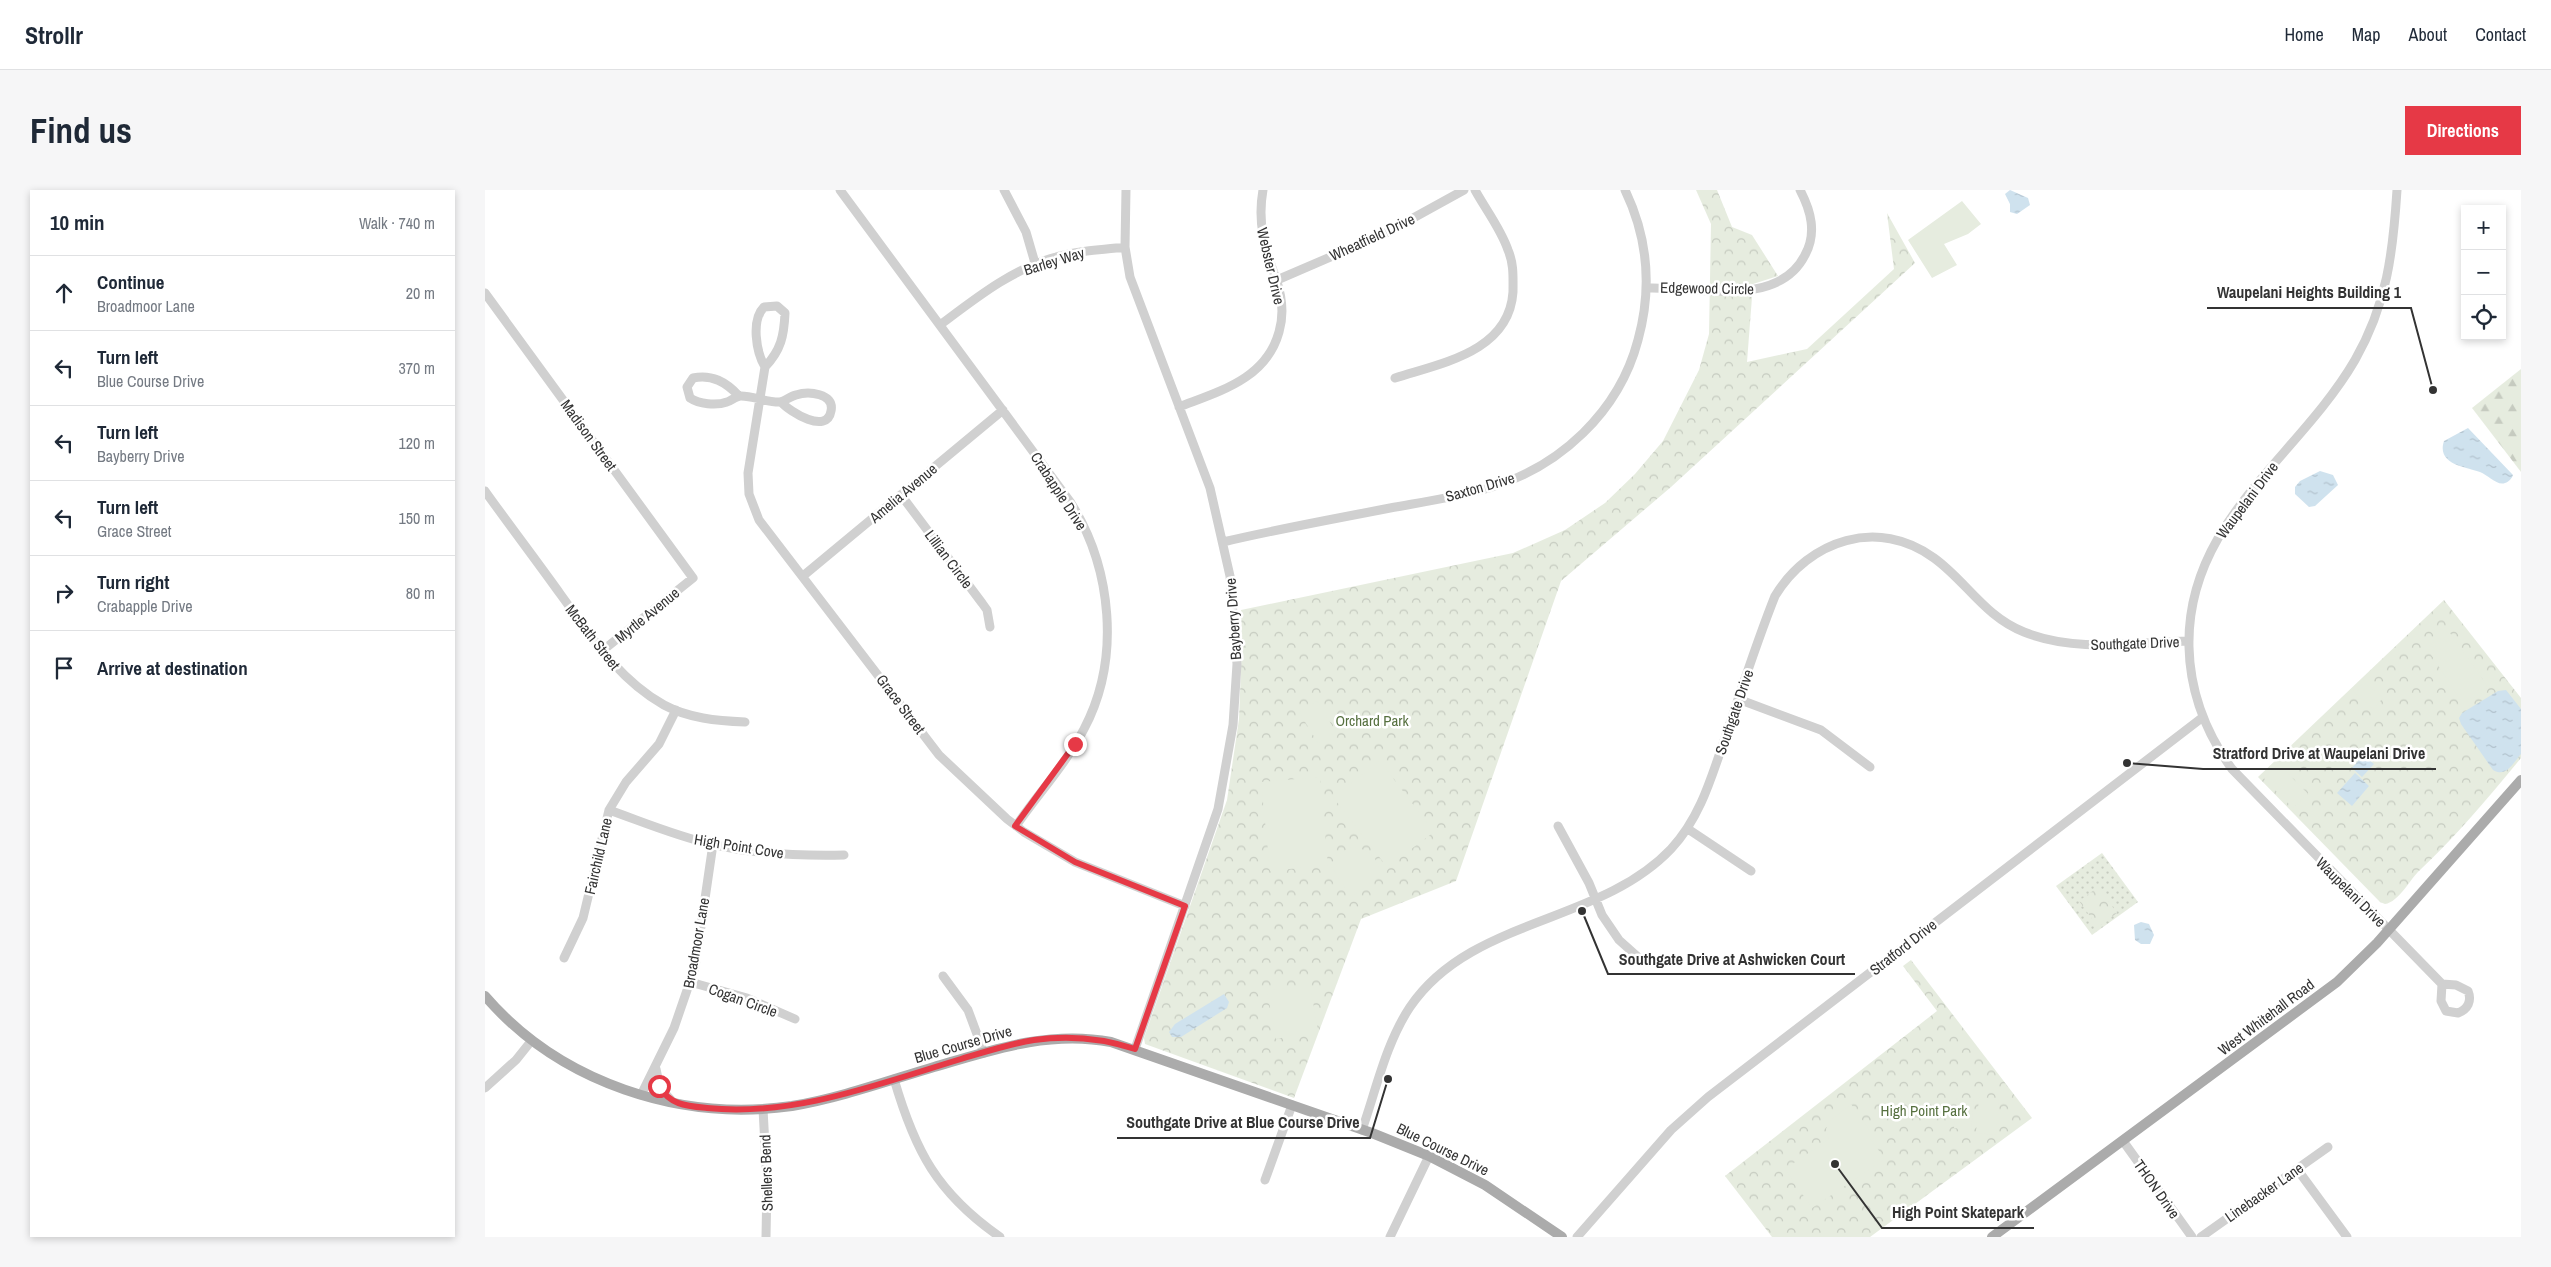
<!DOCTYPE html>
<html lang="en">
<head>
<meta charset="utf-8">
<style>
  :root { --surface:#fff; --page:#f6f6f7; --text:#1f2937; --muted:#747a83; --line:#e0e1e3; --accent:#e63946 }
  body { margin:0; font-family:"Archivo Narrow",sans-serif; background:var(--page); color:var(--text) }
  .controls { position:absolute; right:15px; top:15px; display:grid; overflow:hidden; border-radius:0px; box-shadow:0 2px 8px #0003 }
  .controls button { width:45px; height:45px; display:grid; place-items:center; padding:0; border:0; border-bottom:1px solid var(--line); background:var(--surface); color:var(--text); font:25px sans-serif }
  .stop { position:absolute; width:15px; height:15px; margin:-11px; border:4px solid #e63946; border-radius:50%; background:#fff }
  .stop.end { background:#e63946; border-color:#fff; box-shadow:0 1px 5px #0008 }
  .list { margin:0; padding:0; list-style:none }
  h2 { display:flex; justify-content:space-between; align-items:center; height:65px; margin:0; padding:0 20px; font-size:21px }
  h2 small { font-size:16px; font-weight:400; color:var(--muted) }
  .list li { display:grid; grid-template-columns:32px 1fr auto; gap:15px; align-items:center; box-sizing:border-box; height:75px; padding:0 20px; border-top:1px solid var(--line) }
  .list b { display:block; font-size:19px; white-space:nowrap }
  .list p { margin:0; font-size:16px; white-space:nowrap; color:var(--muted) }
  .list em { font-size:16px; font-style:normal; color:var(--muted) }
  .icon { flex:none; width:28px; height:28px; fill:none; stroke:currentColor; stroke-width:2; stroke-linecap:round; stroke-linejoin:round }
  .map { position:relative; flex:none; width:2036px; height:1047px; overflow:hidden; border-radius:0px }
  header { display:flex; align-items:center; gap:30px; box-sizing:border-box; height:70px; padding:0 25px; background:var(--surface); border-bottom:1px solid var(--line) }
  header strong { font-size:24px }
  nav { display:flex; gap:28px; margin-inline-start:auto; font-size:18px }
  .intro { display:flex; align-items:center; justify-content:space-between; box-sizing:border-box; height:120px; padding:0 30px }
  h1 { margin:0; font-size:35px }
  .button { padding:12px 22px; border-radius:0px; background:var(--accent); color:#fff; font-size:18px; font-weight:700 }
  main { display:flex; gap:30px; padding:0 30px }
  aside { flex:1; background:var(--surface); border-radius:0px; box-shadow:0 2px 8px #0003 }
  .map>svg:first-child { display:block }
</style>
</head>
<body>
<header>
<strong>Strollr</strong>
<nav><a>Home</a><a>Map</a><a>About</a><a>Contact</a></nav>
</header>
<div class="intro"><h1>Find us</h1><a class="button">Directions</a></div>
<main>
<aside>
<h2>10 min<small>Walk · 740 m</small></h2>
<ul class="list">
<li><svg class="icon" aria-label="ahead" viewBox="0 0 24 24"><path d="M12 20V5M6 11l6-6 6 6"/></svg><div><b>Continue</b><p>Broadmoor Lane</p></div><em>20 m</em></li>
<li><svg class="icon" aria-label="left" viewBox="0 0 24 24"><path d="M17 20v-9H6M10 6l-5 5 5 5"/></svg><div><b>Turn left</b><p>Blue Course Drive</p></div><em>370 m</em></li>
<li><svg class="icon" aria-label="left" viewBox="0 0 24 24"><path d="M17 20v-9H6M10 6l-5 5 5 5"/></svg><div><b>Turn left</b><p>Bayberry Drive</p></div><em>120 m</em></li>
<li><svg class="icon" aria-label="left" viewBox="0 0 24 24"><path d="M17 20v-9H6M10 6l-5 5 5 5"/></svg><div><b>Turn left</b><p>Grace Street</p></div><em>150 m</em></li>
<li><svg class="icon" aria-label="right" viewBox="0 0 24 24"><path d="M7 20v-9h11M14 6l5 5-5 5"/></svg><div><b>Turn right</b><p>Crabapple Drive</p></div><em>80 m</em></li>
<li><svg class="icon" aria-label="arrive" viewBox="0 0 24 24"><path d="M6 21V4h12l-3 4 3 4H6"/></svg><div><b>Arrive at destination</b></div></li>
</ul>
</aside>
<div class="map">
<svg width="2036" height="1047" viewBox="0 0 2036 1047">
  <defs>
    <pattern id="grass-dots" width="8" height="8" patternUnits="userSpaceOnUse" patternTransform="scale(1.25)"><rect width="8" height="8" fill="#e6ecdf"/><path d="M2 2h.1M6 6h.1" fill="none" stroke="#c6cbc0" stroke-width="1.8" stroke-linecap="round"/></pattern>
    <pattern id="forest-firs" width="22" height="20" patternUnits="userSpaceOnUse" patternTransform="scale(1.25)"><rect width="22" height="20" fill="#e6ecdf"/><path d="M5 1l3.5 6h-7zM16 11l3.5 6h-7z" fill="#c6cbc0"/></pattern>
    <pattern id="park-crowns" width="20" height="18" patternUnits="userSpaceOnUse" patternTransform="scale(1.25)"><rect width="20" height="18" fill="#e6ecdf"/><path d="M2 6a3 3 0 1 1 6 0M12 15a3 3 0 1 1 6 0" fill="none" stroke="#c6cbc0"/></pattern>
    <pattern id="water-ripples" width="26" height="14" patternUnits="userSpaceOnUse" patternTransform="scale(1.25)"><rect width="26" height="14" fill="#cfe2ee"/><path d="M2 4q2-2 4 0t4 0M15 11q2-2 4 0t4 0" fill="none" stroke="#b2c2cd"/></pattern>
  </defs>
  <rect width="100%" height="100%" fill="#fff"/>
  <path fill="url(#grass-dots)" d="M1617,663L1653,712L1607,745L1571,696Z"/>
  <path fill="url(#forest-firs)" d="M2036,179V282L1987,218Z"/>
  <path fill="url(#park-crowns)" d="M1211,0H1232L1247,37L1267,45L1293,86L1268,94L1262,172L1322,159L1409,79L1402,23L1430,73L1186,297L1076,391L971,691L876,729L809,908L660,854L659,848L742,610L754,529L757,453L756,420L1028,363L1080,340L1120,313L1150,284L1178,251L1214,180L1224,144L1226,34Z
    M1959,410L2036,508V568C2004,607 1972,645 1935,680C1925,689 1914,712 1900,714L1895,712L1773,587Z
    M1613,697L1632,723L1613,737L1594,711Z
    M1426,770L1547,928L1385,1047H1287L1240,986L1452,821L1418,776Z"/>
  <path fill="#e6ecdf" d="M1477,11L1496,34L1483,44L1459,54L1472,75L1447,88L1423,50Z
    M1965,443L2002,495L2001,500L1984,512L1975,509L1943,460L1946,453Z
    M1879,492L1898,508L1888,519L1870,503Z
    M832,511L851,542L833,553L814,522Z
    M895,571L949,642L902,677L848,607Z
    M1794,574L1823,604L1808,618L1779,589Z
    M835,587L843,675L785,681L776,592Z
    M864,658C881,656 894,667 895,684C891,691 873,702 866,707L846,676L850,667Z
    M825,794L833,841L815,844L812,842L810,845L791,849L782,801L801,798L804,800L806,797Z
    M1494,907L1514,910L1511,945L1491,943Z
    M1472,908L1489,910L1486,940L1469,938Z
    M1366,914L1385,941L1384,947L1400,969L1327,1018L1300,979L1344,949L1341,939L1345,931Z"/>
  <path fill="url(#water-ripples)" d="M1525,0L1543,8L1545,15L1532,24L1525,22V14L1520,4Z
    M1983,238L2028,285C2027,288 2024,292 2020,293C2012,296 2003,285 1995,282C1982,277 1951,275 1959,251Z
    M1835,281L1848,285L1853,295L1830,316L1824,317L1810,304V297L1815,291Z
    M2021,500L2036,519V564C2028,573 2021,588 2008,580L1976,534L1974,528L1977,523L2013,501Z
    M1878,565L1889,574L1877,587L1867,578Z
    M1870,583L1884,596L1867,616L1852,603Z
    M1656,732L1664,734L1669,745L1665,754H1656L1650,750L1649,735Z
    M739,804L744,812L742,818L696,847H687L684,842L690,834Z"/>
  <g fill="none" stroke-linecap="round" stroke-linejoin="round">
    <path stroke="#d0d0d0" stroke-width="9" d="M355,0L586,313C627,379 636,469 599,539C581,574 553,604 531,636
      M519,0L541,42L550,73
      M641,0L640,57L645,87L725,298L745,386L752,474L748,535L733,619L650,859
      M1912,0C1908,63 1902,114 1870,170C1813,268 1701,331 1704,457C1705,502 1721,543 1747,579L1957,794L1971,795L1983,801C1987,811 1983,819 1973,823L1961,821L1956,811L1957,794
      M792,90L901,43L979,0
      M1162,98C1212,96 1293,119 1320,65C1332,43 1326,21 1315,0
      M0,103L208,388L117,461
      M455,135C491,108 527,79 571,67C594,60 617,60 640,57
      M280,177C271,162 266,130 279,117L292,116L300,123C299,146 296,160 280,177L263,283L264,304L274,330L454,565L522,629L539,642L590,672L700,716
      M910,188C956,173 1024,162 1028,102C1028,87 1029,74 1023,60C1016,39 1001,20 990,0
      M254,206C241,192 227,184 208,188L202,197L205,208C214,214 231,216 242,212C246,211 251,206 256,206C268,206 281,212 294,212C300,212 305,206 311,205C323,201 350,203 346,221C342,245 305,222 296,212
      M694,217C735,201 781,189 794,142C799,125 797,106 791,89C780,59 772,33 778,0
      M0,301C25,336 51,370 76,405C106,446 133,489 179,515C203,528 232,531 260,532
      M416,305L497,413L502,420L505,437
      M738,352C793,339 849,329 905,318C938,312 972,307 1004,298C1075,277 1134,222 1153,150C1167,99 1163,48 1140,0
      M318,386L518,220
      M1253,509L1336,540L1385,577
      M124,620C158,632 191,646 226,654C269,664 314,666 359,665
      M1073,636L1104,693L1117,725L1134,750L1153,767
      M1203,639L1266,681
      M79,768L98,728L124,620L141,592L174,554L191,520
      M458,786L483,820L499,863
      M205,792L262,808L310,829
      M171,879L175,898L188,912
      M409,889C430,961 452,1003 515,1047
      M0,898L31,870L47,850
      M156,905L189,838L210,777L228,654
      M278,919L282,993L281,1047
      M877,940C891,900 901,853 925,817C986,727 1114,735 1186,659C1216,627 1227,585 1241,545C1257,498 1272,451 1290,406C1324,350 1393,327 1449,368C1481,391 1500,427 1539,442C1591,463 1649,452 1704,451
      M1638,951L1707,1047
      M1812,979L1862,1047
      M780,990L807,915
      M905,1047L944,966
      M1092,1047L1186,940L1223,907L1718,527
      M1716,1047L1843,957"/>
    <path stroke="#ababab" stroke-width="10" d="M0,806C75,893 195,932 307,916C355,908 402,891 449,877C507,860 564,840 626,852L887,943L944,966L1000,995L1077,1047
      M1507,1047L1852,792L1892,753L2036,590"/>
  </g>
  <g fill="none" stroke-linecap="round" stroke-linejoin="round">
    <path stroke="#e63946" stroke-width="6" d="M174,896C185,915 201,916 222,918C309,927 393,894 476,869C500,862 524,854 549,850C583,845 617,848 650,859L700,716L590,672L530,636L590,554"/>
  </g>
  <g text-anchor="middle" dominant-baseline="central" stroke-width="5" stroke-linejoin="round" paint-order="stroke">
    <g font-size="15" fill="#333" stroke="#fff">
      <text transform="translate(887 47) rotate(-25)">Wheatfield Drive</text>
      <text transform="translate(569 71) rotate(-17)">Barley Way</text>
      <text transform="translate(786 76) rotate(77)">Webster Drive</text>
      <text transform="translate(1222 98) rotate(1)">Edgewood Circle</text>
      <text transform="translate(104 245) rotate(54)">Madison Street</text>
      <text transform="translate(995 297) rotate(-16)">Saxton Drive</text>
      <text transform="translate(574 301) rotate(57)">Crabapple Drive</text>
      <text transform="translate(418 303) rotate(-40)">Amelia Avenue</text>
      <text transform="translate(1762 310) rotate(-53)">Waupelani Drive</text>
      <text transform="translate(464 369) rotate(53)">Lillian Circle</text>
      <text transform="translate(162 425) rotate(-39)">Myrtle Avenue</text>
      <text transform="translate(748 429) rotate(-94)">Bayberry Drive</text>
      <text transform="translate(108 447) rotate(52)">McBath Street</text>
      <text transform="translate(1650 453) rotate(-2)">Southgate Drive</text>
      <text transform="translate(416 514) rotate(53)">Grace Street</text>
      <text transform="translate(1249 522) rotate(-71)">Southgate Drive</text>
      <text transform="translate(254 656) rotate(9)">High Point Cove</text>
      <text transform="translate(113 666) rotate(-77)">Fairchild Lane</text>
      <text transform="translate(1866 702) rotate(45)">Waupelani Drive</text>
      <text transform="translate(211 753) rotate(-80)">Broadmoor Lane</text>
      <text transform="translate(1418 757) rotate(-38)">Stratford Drive</text>
      <text transform="translate(258 810) rotate(20)">Cogan Circle</text>
      <text transform="translate(1781 827) rotate(-37)">West Whitehall Road</text>
      <text transform="translate(478 854) rotate(-16)">Blue Course Drive</text>
      <text transform="translate(958 959) rotate(26)">Blue Course Drive</text>
      <text transform="translate(281 983) rotate(-92)">Shellers Bend</text>
      <text transform="translate(1672 999) rotate(55)">THON Drive</text>
      <text transform="translate(1779 1002) rotate(-35)">Linebacker Lane</text>
    </g>
    <g font-size="15" fill="#56703f" stroke="#fff">
      <text x="887" y="530">Orchard Park</text>
      <text x="1439" y="920">High Point Park</text>
    </g>
  </g>
  <path fill="none" stroke="#333" stroke-width="2" d="M1948 200L1926 118H1722M1642 573L1718 579H1951M1097 721L1123 784H1370M903 889L885 948H632M1350 974L1397 1038H1549"/>
  <g fill="#333" stroke="#fff" stroke-width="2">
    <circle cx="1948" cy="200" r="5"/>
    <circle cx="1642" cy="573" r="5"/>
    <circle cx="1097" cy="721" r="5"/>
    <circle cx="903" cy="889" r="5"/>
    <circle cx="1350" cy="974" r="5"/>
  </g>
  <g font-size="16" text-anchor="middle" font-weight="bold" fill="#333" stroke="#fff" stroke-width="5" stroke-linejoin="round" paint-order="stroke">
    <text x="1824" y="108">Waupelani Heights Building 1</text>
    <text x="1834" y="569">Stratford Drive at Waupelani Drive</text>
    <text x="1247" y="775">Southgate Drive at Ashwicken Court</text>
    <text x="758" y="938">Southgate Drive at Blue Course Drive</text>
    <text x="1473" y="1028">High Point Skatepark</text>
  </g>
</svg>
<div class="controls">
<button>+</button>
<button>−</button>
<button><svg class="icon" aria-label="locate" viewBox="0 0 24 24"><circle cx="12" cy="12" r="6"/><path d="M12 2v4M12 18v4M2 12h4M18 12h4"/></svg></button>
</div>
<div class="stop" style="left:174px;top:896px"></div>
<div class="stop end" style="left:590px;top:554px"></div>
</div>
</main>
</body>
</html>
